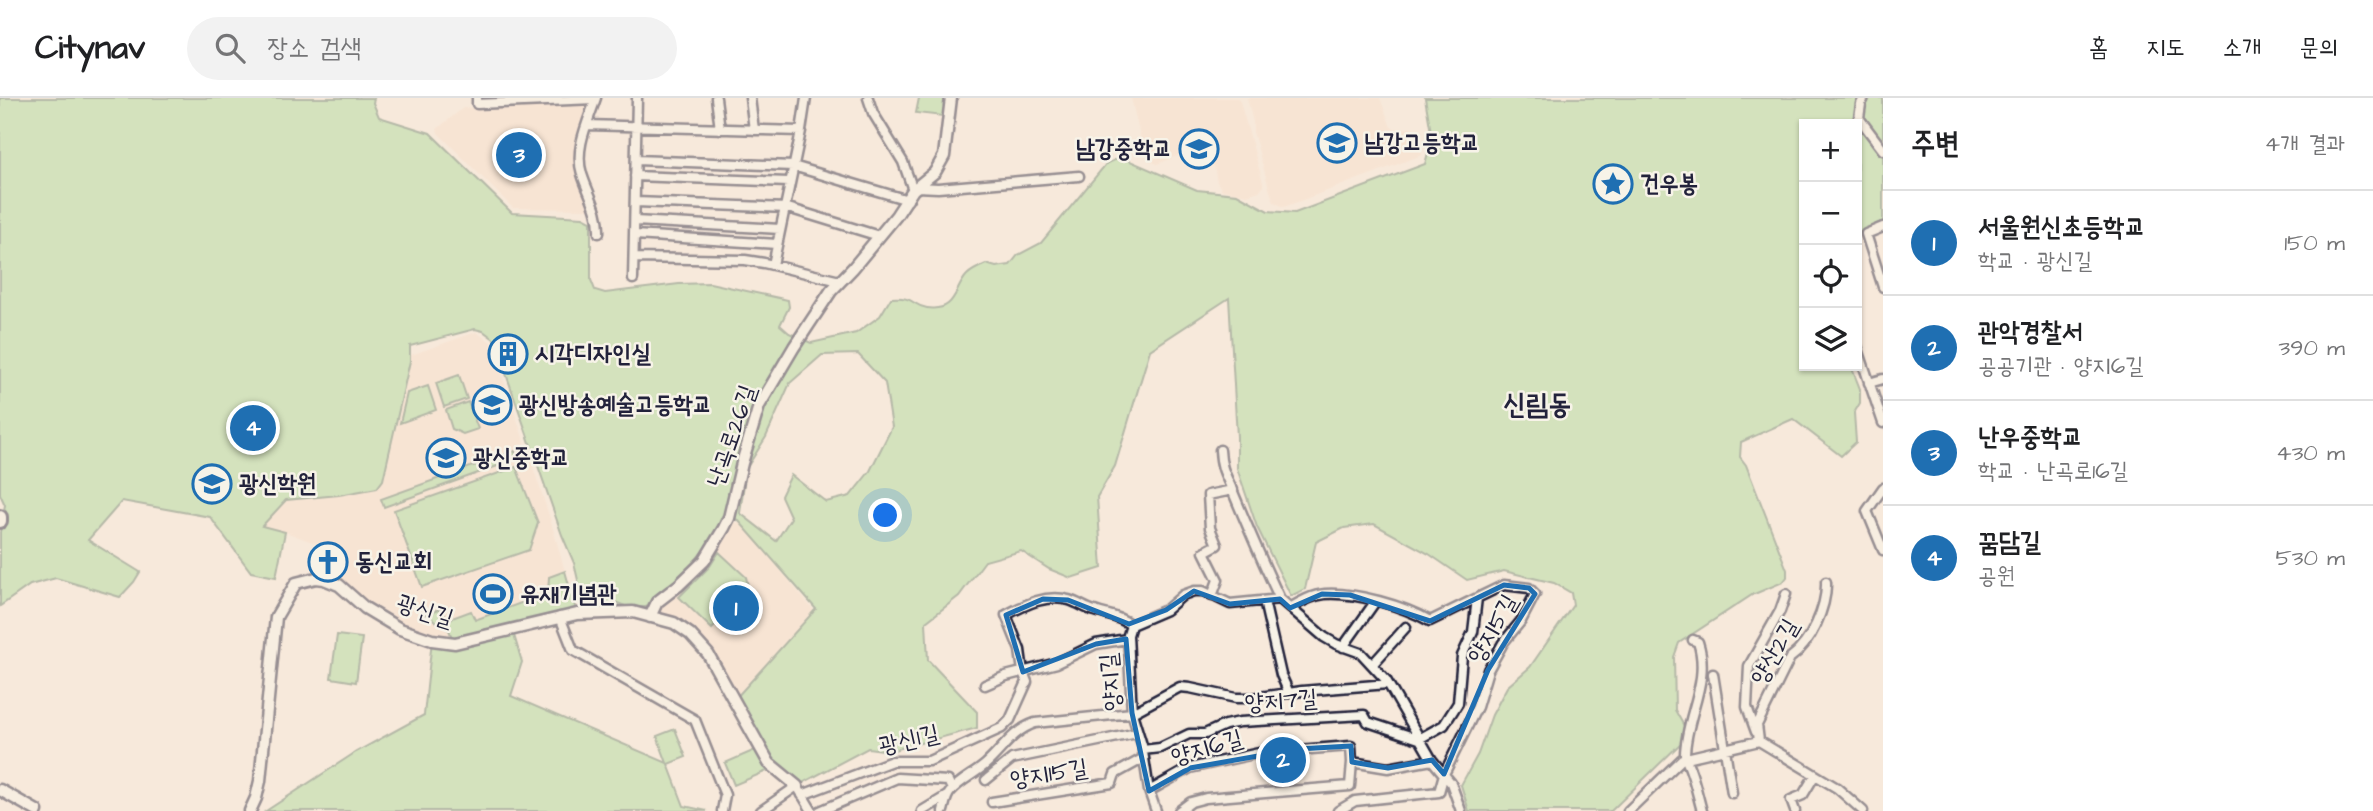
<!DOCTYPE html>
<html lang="ko">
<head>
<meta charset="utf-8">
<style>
  :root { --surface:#fff; --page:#f2f2f2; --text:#202124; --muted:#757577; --line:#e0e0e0; --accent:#1f6fb2 }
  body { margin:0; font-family:"Architects Daughter","Poor Story",sans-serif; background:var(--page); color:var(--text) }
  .controls { position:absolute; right:21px; top:21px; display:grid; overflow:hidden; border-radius:0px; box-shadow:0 2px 5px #0004 }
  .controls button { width:63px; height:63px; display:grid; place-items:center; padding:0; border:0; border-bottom:2px solid var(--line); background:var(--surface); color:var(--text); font:35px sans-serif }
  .you { position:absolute; left:886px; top:418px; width:24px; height:24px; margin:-18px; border:5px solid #fff; border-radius:50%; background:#1a73e8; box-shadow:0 0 0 10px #1a73e833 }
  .badge { display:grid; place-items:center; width:46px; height:46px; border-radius:50%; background:var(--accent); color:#fff; font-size:23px; font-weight:700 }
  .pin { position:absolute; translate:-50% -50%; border:4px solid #fff; box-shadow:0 2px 7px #0006 }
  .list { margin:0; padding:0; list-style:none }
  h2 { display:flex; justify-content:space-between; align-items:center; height:91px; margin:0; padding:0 28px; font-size:30px }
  h2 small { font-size:23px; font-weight:400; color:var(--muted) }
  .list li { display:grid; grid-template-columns:46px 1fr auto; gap:21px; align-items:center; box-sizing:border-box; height:105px; padding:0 28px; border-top:2px solid var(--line) }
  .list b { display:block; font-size:26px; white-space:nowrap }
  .list p { margin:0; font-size:23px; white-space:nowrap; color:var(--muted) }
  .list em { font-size:23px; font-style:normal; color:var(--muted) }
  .icon { flex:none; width:38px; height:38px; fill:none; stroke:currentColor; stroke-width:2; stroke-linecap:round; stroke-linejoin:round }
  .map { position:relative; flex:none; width:1883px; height:713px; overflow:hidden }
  header { display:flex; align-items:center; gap:42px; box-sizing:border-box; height:98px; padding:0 35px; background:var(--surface); border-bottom:2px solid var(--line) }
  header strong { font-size:33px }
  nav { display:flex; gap:38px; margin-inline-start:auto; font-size:24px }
  .search { width:490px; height:63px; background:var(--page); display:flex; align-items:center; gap:18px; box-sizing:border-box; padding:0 24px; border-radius:38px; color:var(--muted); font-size:26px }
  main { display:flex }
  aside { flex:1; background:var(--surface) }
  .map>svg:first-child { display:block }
</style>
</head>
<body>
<header>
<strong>Citynav</strong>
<div class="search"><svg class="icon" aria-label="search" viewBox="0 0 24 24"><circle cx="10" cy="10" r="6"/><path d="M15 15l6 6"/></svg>장소 검색</div>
<nav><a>홈</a><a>지도</a><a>소개</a><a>문의</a></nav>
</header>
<main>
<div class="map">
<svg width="1883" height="713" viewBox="0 0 1883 713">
  <rect width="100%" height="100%" fill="#f7e9db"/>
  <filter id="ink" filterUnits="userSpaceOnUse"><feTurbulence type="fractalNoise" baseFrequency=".0143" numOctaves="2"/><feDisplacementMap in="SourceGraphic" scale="14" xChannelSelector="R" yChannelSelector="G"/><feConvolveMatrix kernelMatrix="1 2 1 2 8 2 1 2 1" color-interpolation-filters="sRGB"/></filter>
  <g filter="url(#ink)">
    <path fill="#f7decb" d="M1131,0H1239L1264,88L1259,93L1247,97L1222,92L1217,84L1214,67H1197L1191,59L1183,56L1157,66L1149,62L1142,46Z
      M1247,0H1380L1391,29L1397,31L1414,30L1422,57L1284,109L1274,104L1270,93L1253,34V24Z
      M587,5L591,9L579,48L589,103L588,111L513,110L438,35L437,31L463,10Z
      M476,234L491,244L550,420L577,516L467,544L400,531L339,487L348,457L285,434L57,391L383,382L411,257Z
      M734,424L742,426L815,514L737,598L707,552L657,516L665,505L684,491L708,467Z"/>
    <path fill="#a8da9a" stroke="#657e6a" stroke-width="2" fill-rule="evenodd" d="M0,0H374L373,5L379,19L430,35L512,115L583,119L591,123V182L595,192L605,195L679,186L710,185L779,200L788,202L789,209L780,227L789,235L811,245L856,235L880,218L891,200C915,198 912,208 927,210C957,214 954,190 967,177C972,172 979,169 986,166L996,169L1010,167L1018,157L1041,145L1106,66L1121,59L1197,92L1237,96L1268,113L1295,115L1425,66L1432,40L1425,0H1883V123L1857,136V26H1804V268H1851L1860,291V305L1854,315L1856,344L1841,358L1793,321L1741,344L1740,359L1746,367L1787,472V479L1783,484L1752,497L1679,545L1674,559L1675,612L1684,628L1683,643L1611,713H1469L1461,687L1478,656L1492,617L1507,589L1530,569L1573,507L1571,495L1554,485L1504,473L1467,482L1429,456L1374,426L1344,430L1316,444L1305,491L1291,498L1257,429L1237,370V339L1229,200L1150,252L1115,368L1097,399L1102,470L1071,480L1049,471L1021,453L985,463L959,498L926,524L928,562L977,614V630L890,653L868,650L797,688L774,670L734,687L725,665L760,650L735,601L816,511L738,422L722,418C713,444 696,463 676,482C666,491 652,495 647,509H628L615,504L611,506L581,495L574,465L562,437L494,241L483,233L475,231L410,248V263L383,382L377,390L339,397L286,402L262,428L285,434L276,479L251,474L210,419L122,403L88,442L140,474L134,484L120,499L56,480L30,487L0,508V434L5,407L0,396ZM858,256L885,285L892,329L870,373L850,398L826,404L791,377L781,398L791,420L776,443L740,415L746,371L766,339L790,285L822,257Z
      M919,0H948L946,16L943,18L916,15Z
      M459,277L467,301L444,309L436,285Z
      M428,288L436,312L400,325L407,295Z
      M468,304L478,331L463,336L452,331L446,312Z
      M515,353L517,361L384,409L381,401Z
      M516,369L538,425L529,452L422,489L394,412Z
      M719,454L746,479L749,492L712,531L679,499L710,468Z
      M565,473L577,516L513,534L522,564L511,598L667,665L657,638L675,631L686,659L668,666L684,708L707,713H266L356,654L424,617L432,542L454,545L449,532L425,516L442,510L447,522L471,513L475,522L548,495L549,479Z
      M337,537L362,540L356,584L331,580Z"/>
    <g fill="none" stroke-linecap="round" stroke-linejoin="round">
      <g stroke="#22223b" stroke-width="13">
        <path id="minor" d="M477,0V6L595,1
          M596,0C588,24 574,51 582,76C588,96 600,113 599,135
          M716,0L720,31
          M750,0L754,32
          M868,0L873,15L903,64L913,92
          M1864,0L1861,6L1859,20L1883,52
          M587,27L801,33L806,0
          M636,62L793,68L908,102
          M635,78L789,84
          M917,89L938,90L1079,78
          M636,104L788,110L879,138
          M635,123L780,131
          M1883,129L1866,136L1883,189
          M635,137L777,146
          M634,160L745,162L764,165L840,183
          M773,167L801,33
          M633,181L637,0
          M1857,248L1883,325
          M1869,285L1883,281
          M1220,352C1221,372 1226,377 1233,394C1248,430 1263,465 1280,501
          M1883,390L1867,413L1883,452
          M1212,498L1218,482L1204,454L1217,447L1210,430L1208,397L1233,392
          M1264,503L1281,577L1289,595
          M1290,510C1300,504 1312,497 1325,496C1355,494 1404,508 1430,523L1477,500
          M560,519L573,552L695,622L725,697L722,713
          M1693,542L1698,544C1711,583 1686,617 1685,656C1685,662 1688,665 1690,671C1695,684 1698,699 1702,713
          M1343,549L1375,504
          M1372,567L1406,529
          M1713,576L1732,695
          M985,587L1006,578L1057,565L1096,546L1127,541
          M1756,634L1747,609L1749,568L1780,513L1786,496
          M1759,643L1757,627L1790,560C1811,545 1827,509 1826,484
          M1143,652L1160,650L1189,636H1205L1225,627L1240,624L1364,617L1368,624L1419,641L1444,627L1458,605L1462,558L1473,534L1477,500L1504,487L1529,490L1535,496L1521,523L1503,545L1488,572L1477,609L1444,676L1439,694L1355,703L1338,713
          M986,682L1012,661L1137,635
          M1149,693L1190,670L1259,655L1351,648L1352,664L1388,670L1432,662
          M802,697L892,663H929L1002,630L1010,622L1027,584L1023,574L1020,552L1006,517C1026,506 1046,496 1069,502C1079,505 1086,511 1095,513C1109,518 1119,518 1131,527
          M992,704L1112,685L1115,676L1144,660
          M761,713L797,688L812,713
          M820,713L897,680L948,683L952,691
          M922,713L947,698
          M943,713C945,706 946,698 951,693C960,682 975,676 986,666C1003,651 1012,633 1035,625L1132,615L1180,589L1190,590L1236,600H1253L1302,593L1388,586
          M1156,713L1149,693L1142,647L1132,615L1128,537L1131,527L1166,512L1183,497L1194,493H1203L1230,506L1280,501L1324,539L1336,546L1361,555L1386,582L1432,662L1451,685L1461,713
          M1179,713L1191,704L1206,700L1350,688L1352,664
          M1628,713L1682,661L1759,643L1837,690L1863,713
          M1795,713L1791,702L1803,697L1815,677"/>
      </g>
      <g stroke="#22223b" stroke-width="15">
        <path id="tertiary" d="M650,519L657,504L679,487L704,463L724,430L729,420L742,365L759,308L794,249L831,193L853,170L896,118L913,92L935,74L944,58L951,0
          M0,692L37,713
          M250,713L256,700L260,683L276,519L296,485L316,480L324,481L339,487L365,510L400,531L432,542L455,545L577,516L633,514L674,525L690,536L708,556L769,665L797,688"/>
      </g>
      <g stroke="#22223b" stroke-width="18">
        <path id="secondary" d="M0,419V423"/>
      </g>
      <use href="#minor" stroke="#f7f3e8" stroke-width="8"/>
      <use href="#tertiary" stroke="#f7f3e8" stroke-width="10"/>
      <use href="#secondary" stroke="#f7f3e8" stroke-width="12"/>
    </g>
  </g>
  <path d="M0 0H1883V713H0ZM1504,487L1529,490L1535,496L1488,572L1444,676L1432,662L1388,670L1352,664L1351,648L1297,651L1190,670L1149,693L1132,615L1126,541L1096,546L1023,574L1006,517L1043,501L1068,502L1129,526L1166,512L1194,493L1230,506L1280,501L1290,510L1322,496L1350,497L1430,523Z" fill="#f7e9db" fill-opacity=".55" fill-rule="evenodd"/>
  <path fill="none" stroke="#1f6fb2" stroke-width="5" stroke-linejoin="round" d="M1504,487L1529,490L1535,496L1488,572L1444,676L1432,662L1388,670L1352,664L1351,648L1297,651L1190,670L1149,693L1132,615L1126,541L1096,546L1023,574L1006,517L1043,501L1068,502L1129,526L1166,512L1194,493L1230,506L1280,501L1290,510L1322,496L1350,497L1430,523Z"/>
  <defs>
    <g id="school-ring" transform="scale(2.0125)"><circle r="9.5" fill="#f7f3e8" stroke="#1f6fb2" stroke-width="1.5"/><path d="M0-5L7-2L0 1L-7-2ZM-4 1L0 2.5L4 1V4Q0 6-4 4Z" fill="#1f6fb2"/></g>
    <g id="sight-ring" transform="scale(2.0125)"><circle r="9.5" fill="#f7f3e8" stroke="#1f6fb2" stroke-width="1.5"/><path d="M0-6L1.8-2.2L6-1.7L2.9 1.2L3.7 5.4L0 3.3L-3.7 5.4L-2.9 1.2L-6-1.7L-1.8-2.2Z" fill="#1f6fb2"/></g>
    <g id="building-ring" transform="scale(2.0125)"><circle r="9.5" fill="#f7f3e8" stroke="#1f6fb2" stroke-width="1.5"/><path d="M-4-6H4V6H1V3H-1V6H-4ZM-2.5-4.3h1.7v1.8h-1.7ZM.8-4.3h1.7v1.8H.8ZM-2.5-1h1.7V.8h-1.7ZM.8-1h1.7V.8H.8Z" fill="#1f6fb2"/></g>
    <g id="church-ring" transform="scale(2.0125)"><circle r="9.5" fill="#f7f3e8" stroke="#1f6fb2" stroke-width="1.5"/><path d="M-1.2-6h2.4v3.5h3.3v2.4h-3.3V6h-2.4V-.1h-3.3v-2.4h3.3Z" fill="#1f6fb2"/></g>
    <g id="stadium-ring" transform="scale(2.0125)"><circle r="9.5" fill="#f7f3e8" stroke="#1f6fb2" stroke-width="1.5"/><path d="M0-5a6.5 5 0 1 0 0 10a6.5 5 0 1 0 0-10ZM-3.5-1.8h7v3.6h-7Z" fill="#1f6fb2"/></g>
  </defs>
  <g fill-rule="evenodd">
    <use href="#school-ring" x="1337" y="45"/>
    <use href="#school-ring" x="1199" y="51"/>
    <use href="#sight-ring" x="1613" y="86"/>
    <use href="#building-ring" x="508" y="256"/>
    <use href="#school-ring" x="492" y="307"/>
    <use href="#school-ring" x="446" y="360"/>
    <use href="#school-ring" x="212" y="386"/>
    <use href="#church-ring" x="328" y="464"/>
    <use href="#stadium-ring" x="493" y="496"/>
  </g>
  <g text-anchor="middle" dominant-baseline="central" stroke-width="5" stroke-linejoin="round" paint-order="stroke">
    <g font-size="24" font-weight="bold" fill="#22223b" stroke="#f7f3e8" text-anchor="start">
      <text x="1364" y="45">남강고등학교</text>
      <text x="1172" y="51" text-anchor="end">남강중학교</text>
      <text x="1640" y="86">건우봉</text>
      <text x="535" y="256">시각디자인실</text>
      <text x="519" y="307">광신방송예술고등학교</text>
      <text x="473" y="360">광신중학교</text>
      <text x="239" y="386">광신학원</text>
      <text x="355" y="464">동신교회</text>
      <text x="520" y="496">유재기념관</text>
    </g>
    <g font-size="24" fill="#22223b" stroke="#f7f3e8">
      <text transform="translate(732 338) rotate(-71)">난곡로26길</text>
      <text transform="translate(425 513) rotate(18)">광신길</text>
      <text transform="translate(1493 531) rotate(-60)">양지5길</text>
      <text transform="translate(1775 554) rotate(-60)">양산2길</text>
      <text transform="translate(1111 584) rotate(-95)">양지길</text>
      <text transform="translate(1281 603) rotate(-4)">양지7길</text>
      <text transform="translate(909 642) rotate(-13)">광신1길</text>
      <text transform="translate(1207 650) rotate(-16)">양지6길</text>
      <text transform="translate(1049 676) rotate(-9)">양지15길</text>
    </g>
    <g font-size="28" font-weight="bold" fill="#22223b" stroke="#f7f3e8">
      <text x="1537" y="306">신림동</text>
    </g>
  </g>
</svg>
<div class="controls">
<button>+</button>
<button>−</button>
<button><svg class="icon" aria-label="locate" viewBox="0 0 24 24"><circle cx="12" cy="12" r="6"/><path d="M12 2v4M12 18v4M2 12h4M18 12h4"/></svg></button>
<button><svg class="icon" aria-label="layers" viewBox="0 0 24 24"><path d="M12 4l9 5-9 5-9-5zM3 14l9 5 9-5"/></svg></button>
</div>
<div class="you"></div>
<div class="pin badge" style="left:736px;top:510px">1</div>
<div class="pin badge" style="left:1283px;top:662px">2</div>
<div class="pin badge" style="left:519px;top:57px">3</div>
<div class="pin badge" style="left:253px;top:330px">4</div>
</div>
<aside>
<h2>주변<small>4개 결과</small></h2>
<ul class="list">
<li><span class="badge">1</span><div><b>서울원신초등학교</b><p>학교 · 광신길</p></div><em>150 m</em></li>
<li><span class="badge">2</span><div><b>관악경찰서</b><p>공공기관 · 양지6길</p></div><em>390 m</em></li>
<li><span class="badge">3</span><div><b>난우중학교</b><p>학교 · 난곡로16길</p></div><em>430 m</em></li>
<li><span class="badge">4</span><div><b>꿈담길</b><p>공원</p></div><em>530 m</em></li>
</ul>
</aside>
</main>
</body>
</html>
